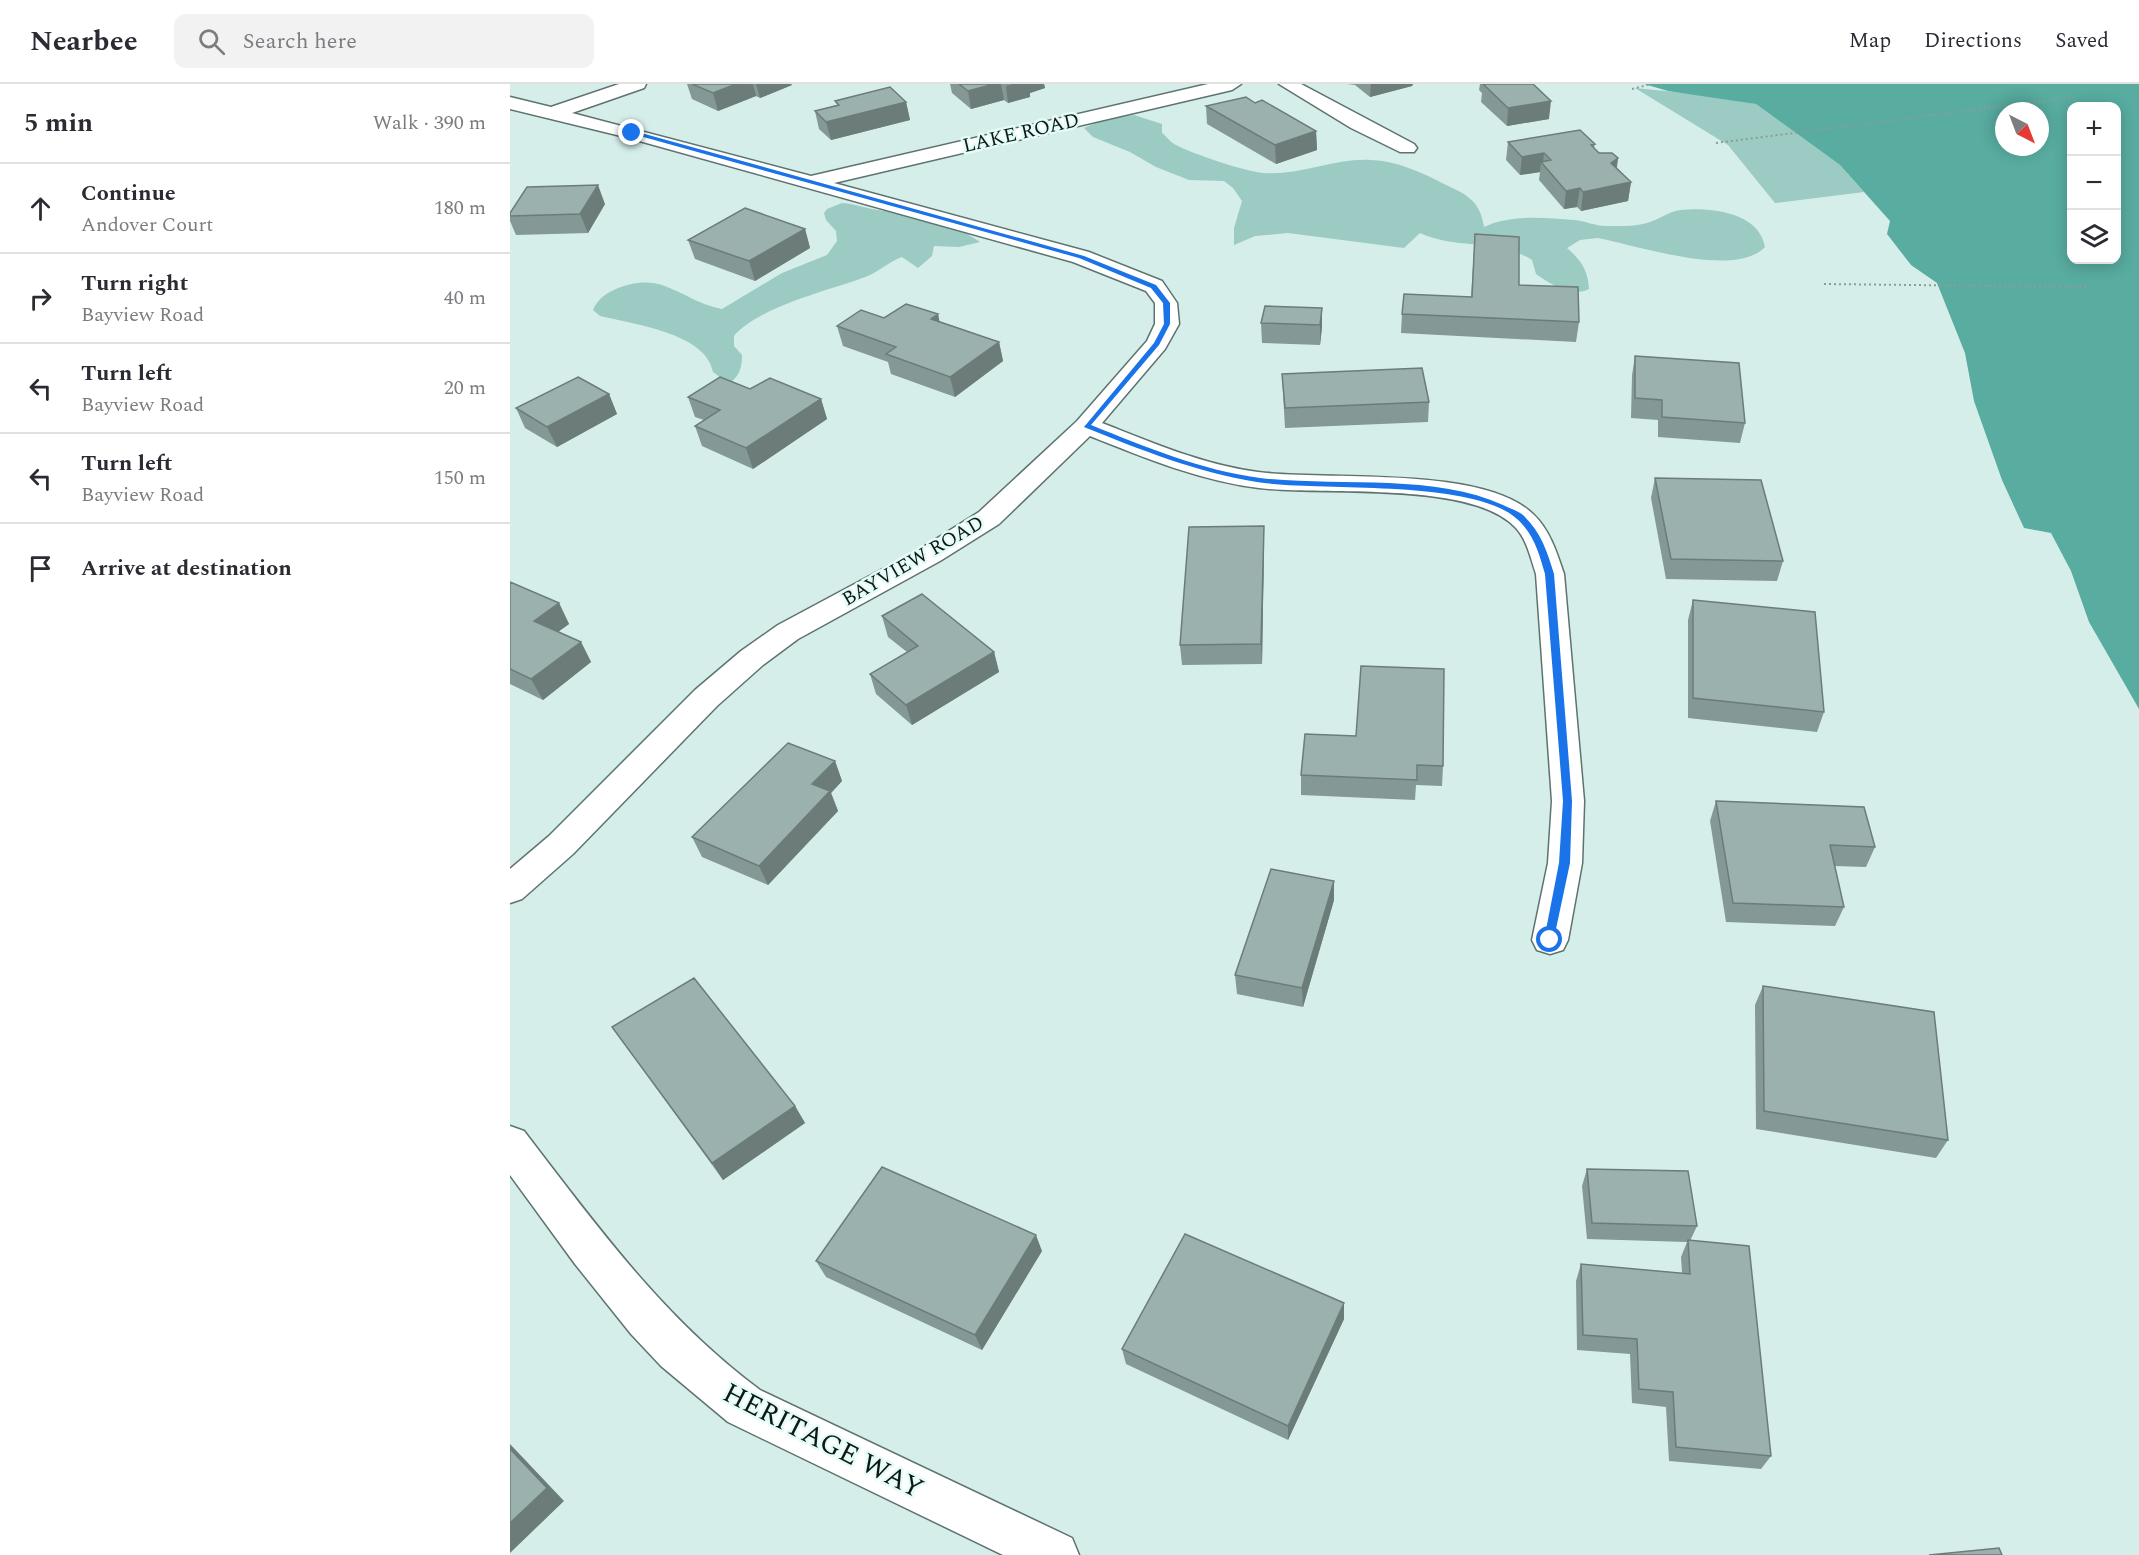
<!DOCTYPE html>
<html lang="en">
<head>
<meta charset="utf-8">
<style>
  :root { --surface:#fff; --page:#f2f2f3; --text:#2b2b33; --muted:#7c7c81; --line:#e1e1e2 }
  body { margin:0; font-family:Spectral,serif; background:var(--page); color:var(--text) }
  .controls { position:absolute; right:18px; top:18px; display:grid; overflow:hidden; border-radius:12px; box-shadow:0 3px 15px #0003 }
  .controls button { width:54px; height:54px; display:grid; place-items:center; padding:0; border:0; border-bottom:2px solid var(--line); background:var(--surface); color:var(--text); font:30px sans-serif }
  .compass { position:absolute; left:1485px; top:18px; width:54px; height:54px; border-radius:50%; background:var(--surface); box-shadow:0 3px 15px #0003; rotate:138deg }
  .stop { position:absolute; width:18px; height:18px; margin:-14px; border:4px solid #1a73e8; border-radius:50%; background:#fff }
  .stop.end { background:#1a73e8; border-color:#fff; box-shadow:0 2px 6px #0008 }
  .list { margin:0; padding:0; list-style:none }
  h2 { display:flex; justify-content:space-between; align-items:center; height:78px; margin:0; padding:0 24px; font-size:26px }
  h2 small { font-size:20px; font-weight:400; color:var(--muted) }
  .list li { display:grid; grid-template-columns:39px 1fr auto; gap:18px; align-items:center; box-sizing:border-box; height:90px; padding:0 24px; border-top:2px solid var(--line) }
  .list b { display:block; font-size:22px; white-space:nowrap }
  .list p { margin:0; font-size:20px; white-space:nowrap; color:var(--muted) }
  .list em { font-size:20px; font-style:normal; color:var(--muted) }
  .icon { flex:none; width:33px; height:33px; fill:none; stroke:currentColor; stroke-width:2; stroke-linecap:round; stroke-linejoin:round }
  .map { position:relative; flex:none; width:1629px; height:1471px; overflow:hidden }
  header { display:flex; align-items:center; gap:36px; box-sizing:border-box; height:84px; padding:0 30px; background:var(--surface); border-bottom:2px solid var(--line) }
  header strong { font-size:28px }
  nav { display:flex; gap:33px; margin-inline-start:auto; font-size:21px }
  .search { width:420px; height:54px; background:var(--page); display:flex; align-items:center; gap:15px; box-sizing:border-box; padding:0 21px; border-radius:12px; color:var(--muted); font-size:22px }
  main { display:flex }
  aside { flex:1; background:var(--surface) }
  .map>svg:first-child { display:block }
</style>
</head>
<body>
<header>
<strong>Nearbee</strong>
<div class="search"><svg class="icon" aria-label="search" viewBox="0 0 24 24"><circle cx="10" cy="10" r="6"/><path d="M15 15l6 6"/></svg>Search here</div>
<nav><a>Map</a><a>Directions</a><a>Saved</a></nav>
</header>
<main>
<aside>
<h2>5 min<small>Walk · 390 m</small></h2>
<ul class="list">
<li><svg class="icon" aria-label="ahead" viewBox="0 0 24 24"><path d="M12 20V5M6 11l6-6 6 6"/></svg><div><b>Continue</b><p>Andover Court</p></div><em>180 m</em></li>
<li><svg class="icon" aria-label="right" viewBox="0 0 24 24"><path d="M7 20v-9h11M14 6l5 5-5 5"/></svg><div><b>Turn right</b><p>Bayview Road</p></div><em>40 m</em></li>
<li><svg class="icon" aria-label="left" viewBox="0 0 24 24"><path d="M17 20v-9H6M10 6l-5 5 5 5"/></svg><div><b>Turn left</b><p>Bayview Road</p></div><em>20 m</em></li>
<li><svg class="icon" aria-label="left" viewBox="0 0 24 24"><path d="M17 20v-9H6M10 6l-5 5 5 5"/></svg><div><b>Turn left</b><p>Bayview Road</p></div><em>150 m</em></li>
<li><svg class="icon" aria-label="arrive" viewBox="0 0 24 24"><path d="M6 21V4h12l-3 4 3 4H6"/></svg><div><b>Arrive at destination</b></div></li>
</ul>
</aside>
<div class="map">
<svg width="1629" height="1471" viewBox="0 0 1629 1471">
  <rect width="100%" height="100%" fill="#d6eeea"/>
  <path fill="#9bcbc3" d="M1125,4L1215,13L1246,20L1330,81L1354,108L1265,119L1218,61Z
    M624,31L652,40V49C657,53 661,59 666,61C683,70 734,87 753,89C789,92 825,74 861,76C887,77 911,88 934,100C958,111 970,117 974,143C1001,130 1035,134 1064,136C1075,137 1085,142 1096,142C1109,142 1124,143 1137,139C1149,136 1159,127 1171,126C1200,123 1249,128 1255,163C1225,195 1126,161 1088,154L1070,156L1057,164C1071,176 1078,186 1079,205C1062,214 1040,200 1026,190L1022,176C988,154 946,166 910,149L894,164L778,149L745,152L724,161V144L732,117L723,104L714,97L679,96L646,83L620,68L583,53L574,44L595,35Z
    M332,119C346,120 355,124 368,126C404,132 440,137 470,158L449,163L424,162L422,172L408,184L392,173C378,178 369,188 355,193C318,207 250,222 224,252V262L232,271C232,285 229,292 219,300L203,288C196,249 123,240 90,232L83,226C91,204 131,193 152,201C173,208 189,221 212,225L272,189L317,171L327,157L326,147L316,136L314,129L317,125Z"/>
  <path fill="#58aca0" fill-rule="evenodd" d="M1134,0H1629V625L1579,538L1561,487L1541,449L1514,444L1492,396L1464,317L1455,269L1427,199L1401,181L1377,150L1380,137L1330,81L1246,20L1158,7ZM1606,22V176H1562V22ZM1494,27H1530V63H1494Z"/>
  <g fill="none" stroke-linecap="round" stroke-linejoin="round">
    <g stroke="#5d736f" stroke-width="3">
      <path id="minor" d="M109,0H136L134,4L62,29L301,92L698,0H731L722,6L324,99L579,168L652,197L667,219L669,240L655,265L592,339C643,359 694,381 748,388C817,397 972,381 1023,430C1040,446 1047,469 1054,490L1074,717L1072,779L1058,856L1053,866L1040,870L1027,866L1022,856L1038,779L1042,717L1026,490C1021,475 1017,456 1006,444C962,396 813,412 749,404C691,397 635,374 580,352L489,440L430,477L288,555L253,581L207,622L63,770L12,815L0,819V785L39,752L185,606L231,567L268,541L410,465L469,428L567,337L637,257L645,240V219L636,207L563,178L115,53L0,25V13L41,23Z
        M769,0H791L904,60L907,64L904,68H890L841,44Z
        M0,1042L14,1047C86,1141 154,1235 250,1306L562,1454L569,1471H493L218,1338L151,1282L121,1250L65,1180L0,1091Z"/>
    </g>
    <path stroke="#8b9d9a" stroke-width="2" stroke-dasharray="2 3" stroke-linecap="butt" d="M1122,5L1142,0
      M1206,59L1564,13
      M1314,200L1576,203"/>
    <use href="#minor" fill="#fff" fill-rule="evenodd"/>
  </g>
  <path fill="#849895" d="M177,0H281L282,1L250,14L246,12L208,27L182,15Z
    M440,0H534L535,4L520,9V13L498,19L494,16L461,25L442,9Z
    M837,0H903L902,2L860,13L845,1Z
    M970,0H1023L1039,35L997,42L971,18L972,9L969,6Z
    M325,17L396,18L400,36L321,56L309,45L305,27L327,21Z
    M745,19L806,47L807,66L766,80L697,40L696,22Z
    M998,58L1085,60L1084,64L1089,69L1108,74L1107,84L1121,98L1118,117L1071,127L1067,123L1054,125L1029,96L1030,88L1010,91L996,76Z
    M95,120L78,149L6,151L0,137V129Z
    M295,145L300,164L245,197L185,175L178,156Z
    M965,150L1009,201L1069,238L1066,258L891,249L892,230L961,213Z
    M812,224V243L810,261L752,259L751,239Z
    M428,230L429,237L489,258L493,277L445,313L381,290L378,278L333,262L327,242L374,234Z
    M1125,272L1235,339L1230,359L1148,353V336L1121,334L1122,291Z
    M772,290L919,318L918,338L775,344Z
    M240,305L311,315L317,335L243,385L192,362L185,342L194,336L185,333L178,313Z
    M99,310L107,330L47,363L15,344L6,324Z
    M1145,394L1273,477L1267,497L1156,495L1141,414Z
    M754,462L752,580L672,581L670,561Z
    M0,498L49,519L59,540L48,548L71,558L81,578L33,616L0,600Z
    M1183,516L1314,628L1307,648L1178,634V536Z
    M372,532L484,568L489,588L402,641L366,610L360,590L397,568L378,553Z
    M795,650L933,682L932,702L906,701L905,716L791,711V691Z
    M325,677L332,697L321,709L328,727L258,801L192,773L182,753Z
    M1206,717L1365,763L1356,783L1324,782L1334,823L1325,842L1216,838L1200,737Z
    M824,816L793,923L727,910L725,891Z
    M1253,902L1438,1056L1426,1074L1246,1045L1245,921Z
    M102,943L285,1022L295,1039L213,1096Z
    M1077,1085L1187,1142L1180,1157L1261,1372L1251,1385L1159,1377L1156,1323L1122,1319L1120,1270L1067,1266L1066,1197L1071,1180L1172,1189L1171,1173L1177,1158L1077,1155L1072,1102Z
    M532,1167L472,1266L316,1193L306,1177Z
    M834,1219V1235L778,1356L616,1280L612,1265Z"/>
  <path fill="#6c7c79" d="M226,0H243L246,12L208,27L203,9Z
    M246,0H281L282,1L250,14Z
    M484,0H491L494,16L461,25L458,7Z
    M502,0H534L535,4L520,9V13L498,19L496,2Z
    M861,0H903L902,2L860,13Z
    M1041,17L1039,35L997,42L998,24Z
    M396,18L400,36L321,56L316,38Z
    M806,47L807,66L766,80L765,61Z
    M1034,69L1033,79L1031,78L1030,88L1010,91L1012,73Z
    M1108,74L1105,93L1101,79Z
    M1121,98L1118,117L1071,127L1073,108Z
    M88,101L95,120L78,149L70,130Z
    M1070,104L1067,123L1054,125L1056,107Z
    M295,145L300,164L245,197L239,177Z
    M812,224V243L810,261V241Z
    M428,230L432,250L421,235Z
    M489,258L493,277L445,313L440,293Z
    M99,310L107,330L47,363L37,343Z
    M311,315L317,335L243,385L236,364Z
    M754,442V462L752,580L751,560Z
    M49,519L59,540L35,557L24,537Z
    M71,558L81,578L33,616L21,595Z
    M484,568L489,588L402,641L396,621Z
    M325,677L332,697L321,709L328,727L258,801L249,782L302,700Z
    M824,797V816L793,923L792,904Z
    M285,1022L295,1039L213,1096L202,1079Z
    M526,1151L532,1167L472,1266L465,1251Z
    M834,1219V1235L778,1356V1342Z
    M0,1360L54,1417L0,1469Z"/>
  <path fill="#9ab1ad" stroke="#6c7c79" stroke-width="1.5" d="M182,0H226L203,9Z
    M449,0H484L458,7Z
    M973,0H1023L1041,17L998,24Z
    M380,3L396,18L316,38L305,27L329,21L325,17Z
    M736,13L745,19L752,16L806,47L765,61L696,22Z
    M1070,46L1085,60L1081,61L1089,69H1102L1108,74L1101,79L1121,98L1073,108L1070,104L1056,107L1031,78L1041,76L1034,69L1012,73L998,58Z
    M88,101L70,130L0,132V129L17,103Z
    M235,124L295,145L239,177L178,156Z
    M965,150L1009,153V201L1068,203L1069,238L892,230L894,210L962,213Z
    M396,220L428,230L421,235L489,258L440,293L376,270L386,263L327,242L351,226L374,234Z
    M755,222L812,224L810,241L751,239Z
    M1125,272L1229,279L1235,339L1152,333V316L1125,314Z
    M912,284L919,318L775,324L772,290Z
    M68,293L99,310L37,343L6,324Z
    M210,293L240,305L260,294L311,315L236,364L185,342L210,326L178,313Z
    M1145,394L1251,396L1273,477L1161,475Z
    M754,442L751,560L670,561L679,443Z
    M0,498L49,519L24,537L71,558L21,595L0,585Z
    M412,510L484,568L396,621L360,590L408,562L372,532Z
    M1183,516L1305,528L1314,628L1183,614Z
    M851,582L934,585L933,682L907,681V696L791,691L795,650L846,652Z
    M278,659L325,677L302,700L320,707L249,782L182,753Z
    M1206,717L1354,723L1365,763L1320,761L1334,823L1223,819Z
    M761,785L824,797L792,904L725,891Z
    M184,894L285,1022L202,1079L102,943Z
    M1253,902L1424,928L1438,1056L1254,1027Z
    M372,1083L526,1151L465,1251L306,1177Z
    M1077,1085L1178,1087L1187,1142L1082,1139Z
    M675,1150L834,1219L778,1342L612,1265Z
    M1178,1156L1239,1162L1261,1372L1166,1363L1163,1308L1129,1305L1127,1255L1073,1251L1071,1180L1180,1190Z
    M0,1365L37,1404L0,1439Z
    M1489,1464L1492,1471H1419Z"/>
  <path fill="#1a73e8" d="M124,47L574,172L646,201L660,219V240L649,261L581,341C636,363 690,386 750,394C826,403 923,389 993,421C999,424 1008,427 1013,431C1031,448 1037,467 1044,490L1062,717L1060,779L1043,859L1040,861L1034,856L1049,779L1053,717L1035,490C1029,469 1024,450 1007,435C962,394 810,408 747,398C686,388 631,366 574,343L644,259L654,240L653,219L641,204L569,174L119,49Z"/>
  <g text-anchor="middle" dominant-baseline="central" stroke-width="5" stroke-linejoin="round" paint-order="stroke">
    <g font-size="20" fill="#0f1816" stroke="#e3fcf7">
      <text transform="translate(511 49) rotate(-13)">LAKE ROAD</text>
      <text transform="translate(403 477) rotate(-30)">BAYVIEW ROAD</text>
    </g>
    <g font-size="28" fill="#0f1816" stroke="#e3fcf7">
      <text transform="translate(313 1357) rotate(27)">HERITAGE WAY</text>
    </g>
  </g>
</svg>
<div class="controls">
<button>+</button>
<button>−</button>
<button><svg class="icon" aria-label="layers" viewBox="0 0 24 24"><path d="M12 4l9 5-9 5-9-5zM3 14l9 5 9-5"/></svg></button>
</div>
<svg class="compass" viewBox="-18 -18 36 36"><path d="M0-13l5 13h-10z" fill="#e53935"/><path d="M0 13l5-13h-10z" fill="#7c7c81"/></svg>
<div class="stop" style="left:1040px;top:856px"></div>
<div class="stop end" style="left:122px;top:49px"></div>
</div>
</main>
</body>
</html>
